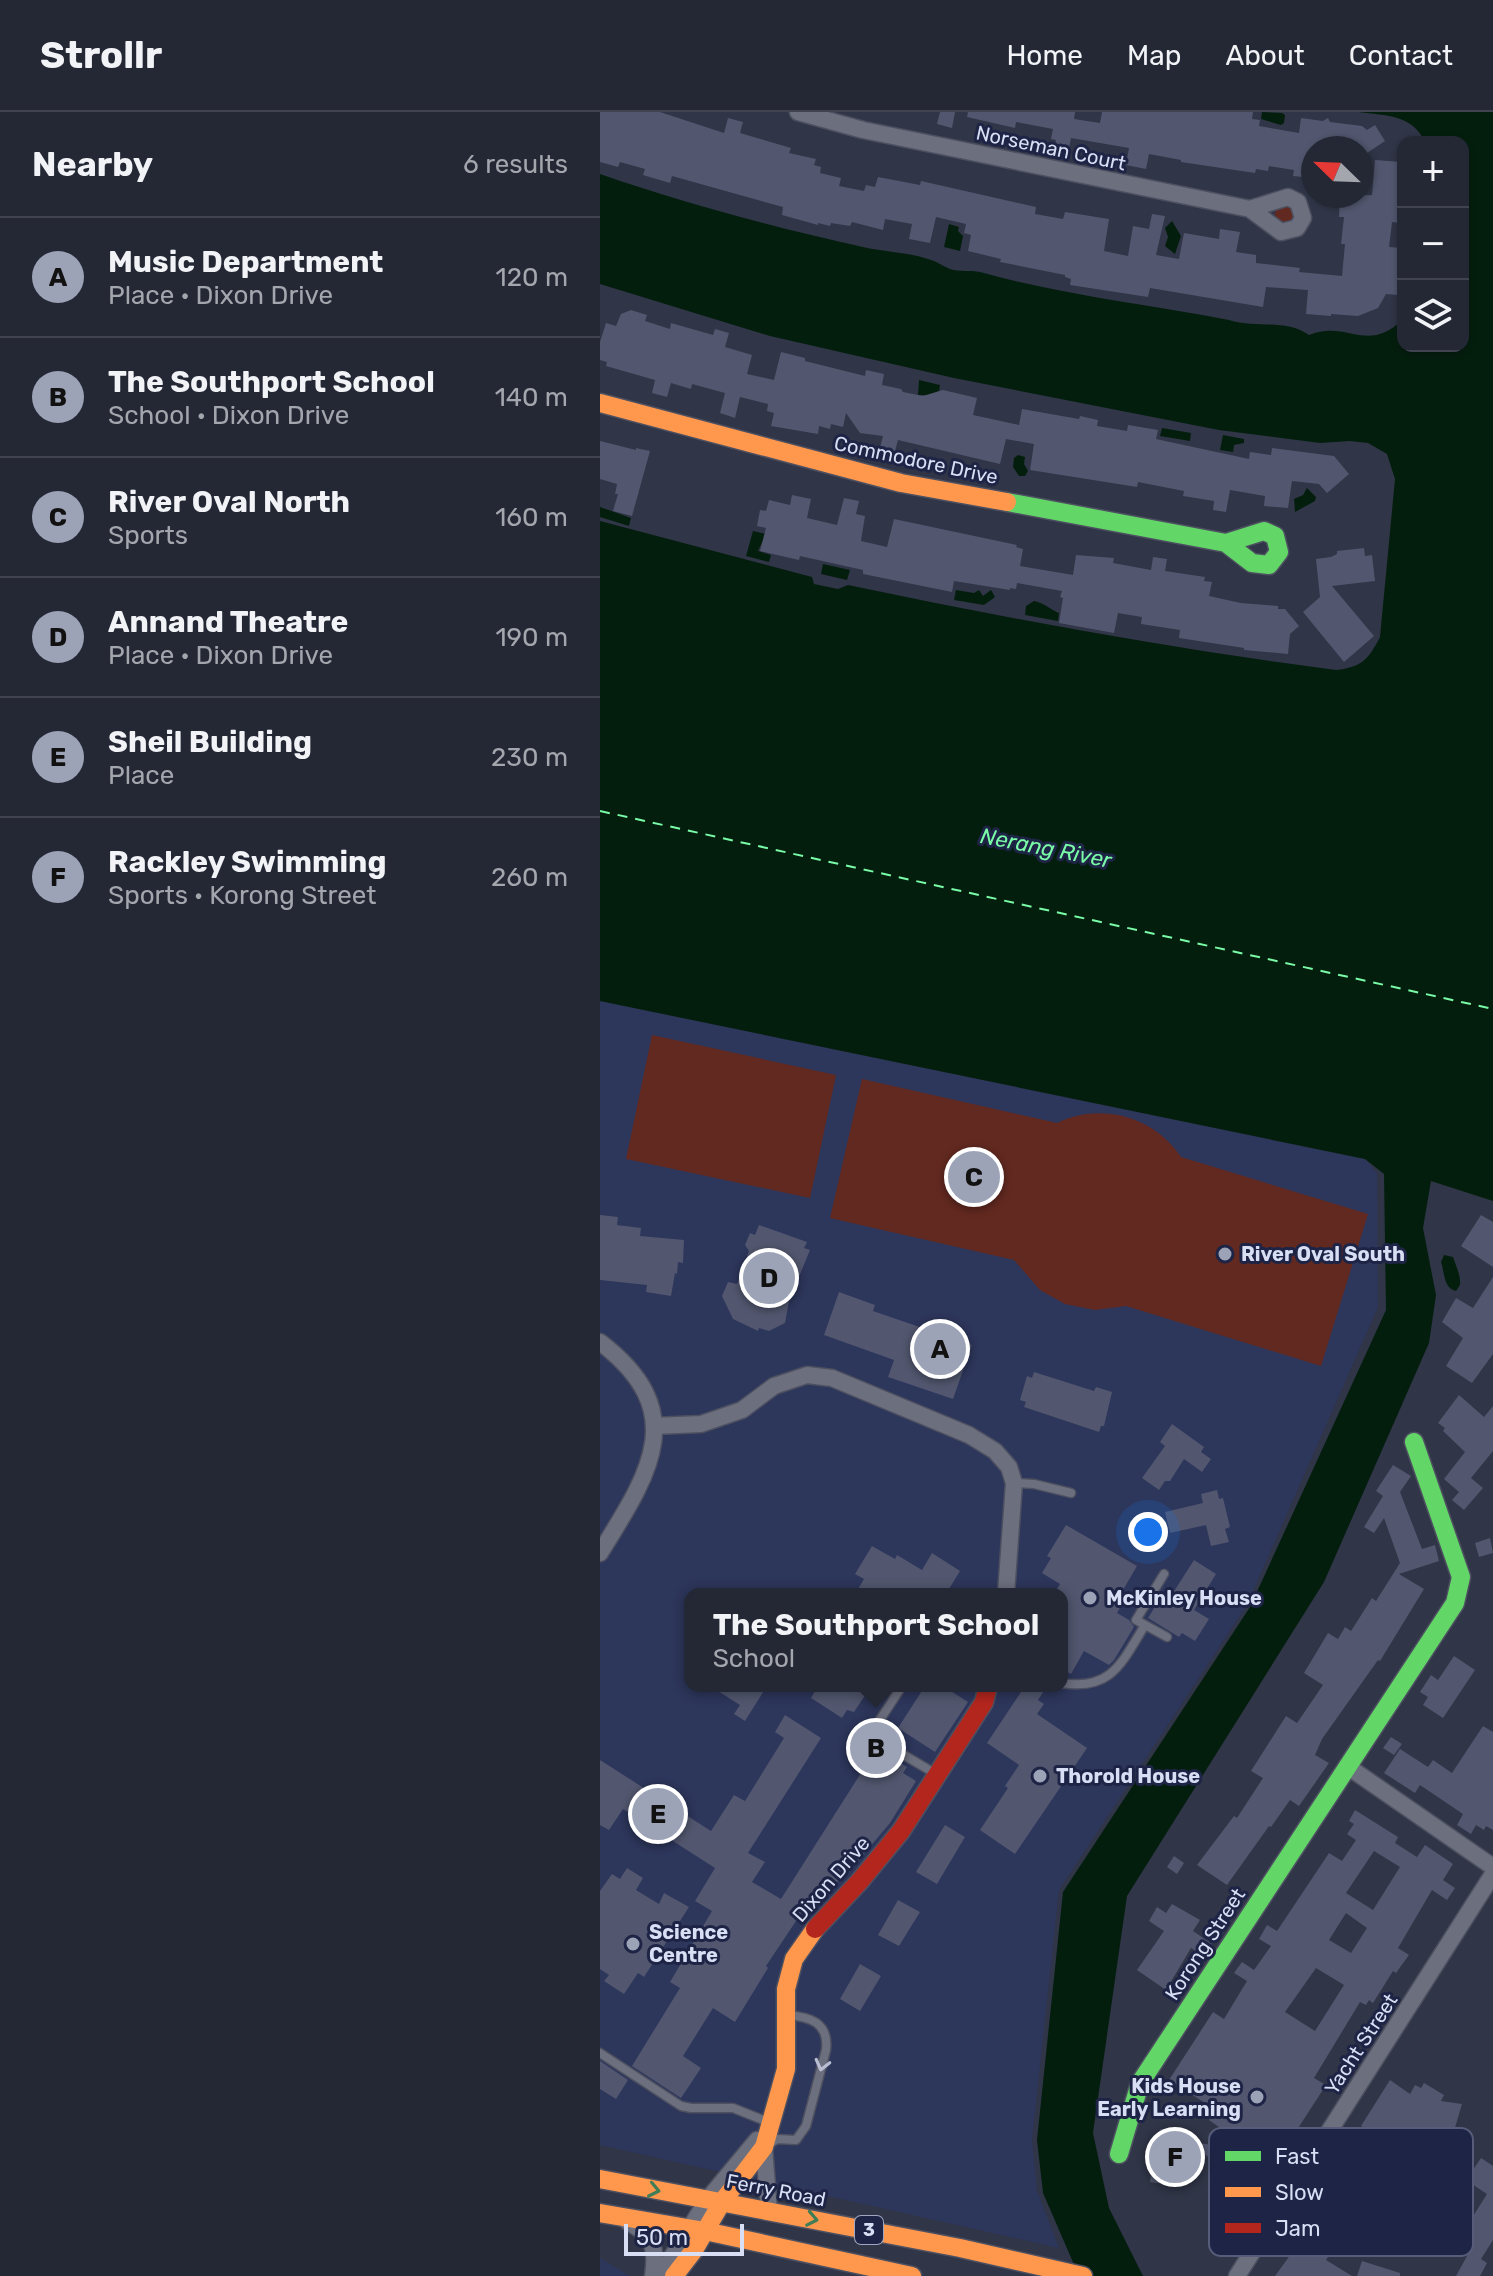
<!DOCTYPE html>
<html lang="en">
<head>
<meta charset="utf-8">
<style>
  :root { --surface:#242835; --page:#2c303d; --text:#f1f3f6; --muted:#a3a6ad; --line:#414450; --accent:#9da3b7 }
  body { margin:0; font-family:Rubik,sans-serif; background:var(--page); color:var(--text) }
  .controls { position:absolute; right:24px; top:24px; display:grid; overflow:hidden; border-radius:16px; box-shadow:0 2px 6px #0004 }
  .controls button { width:72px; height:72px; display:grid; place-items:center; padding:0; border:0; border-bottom:2px solid var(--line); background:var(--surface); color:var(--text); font:40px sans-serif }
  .compass { position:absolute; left:701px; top:24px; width:72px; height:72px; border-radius:50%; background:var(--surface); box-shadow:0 2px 6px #0004; rotate:293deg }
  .scale { position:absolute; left:24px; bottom:20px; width:120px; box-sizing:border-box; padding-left:8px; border:4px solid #d8def4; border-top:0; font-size:22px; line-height:28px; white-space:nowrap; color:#d8def4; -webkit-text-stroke:6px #1e2445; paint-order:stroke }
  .you { position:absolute; left:548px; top:1420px; width:28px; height:28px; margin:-20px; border:6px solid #fff; border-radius:50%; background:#1a73e8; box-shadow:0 0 0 12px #1a73e833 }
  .badge { display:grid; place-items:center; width:52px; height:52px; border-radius:50%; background:var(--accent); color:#111; font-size:26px; font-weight:700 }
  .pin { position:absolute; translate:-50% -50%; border:4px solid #fff; box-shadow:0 2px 8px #0006 }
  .popup { position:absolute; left:84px; top:1476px; width:384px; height:104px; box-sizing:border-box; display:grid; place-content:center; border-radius:16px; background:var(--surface); filter:drop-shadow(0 2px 6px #0005); font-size:26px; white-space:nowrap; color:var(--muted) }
  .popup b { font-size:30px; color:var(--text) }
  .popup::after { content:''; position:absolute; left:50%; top:100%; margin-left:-16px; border:16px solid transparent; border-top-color:var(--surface) }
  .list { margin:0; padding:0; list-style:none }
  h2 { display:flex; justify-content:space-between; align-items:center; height:104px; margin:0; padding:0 32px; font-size:34px }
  h2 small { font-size:26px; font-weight:400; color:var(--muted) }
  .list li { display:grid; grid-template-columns:52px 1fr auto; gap:24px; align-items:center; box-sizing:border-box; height:120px; padding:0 32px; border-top:2px solid var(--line) }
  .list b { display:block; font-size:30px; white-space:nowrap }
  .list p { margin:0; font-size:26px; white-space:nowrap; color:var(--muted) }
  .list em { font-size:26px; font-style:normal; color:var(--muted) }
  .icon { flex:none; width:44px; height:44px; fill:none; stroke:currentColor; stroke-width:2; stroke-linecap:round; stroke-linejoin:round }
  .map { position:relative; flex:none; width:893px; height:2164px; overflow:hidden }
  header { display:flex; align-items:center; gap:48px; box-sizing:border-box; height:112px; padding:0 40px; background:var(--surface); border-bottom:2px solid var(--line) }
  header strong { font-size:38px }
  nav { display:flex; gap:44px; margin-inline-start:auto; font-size:28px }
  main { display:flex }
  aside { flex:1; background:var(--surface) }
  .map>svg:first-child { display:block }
</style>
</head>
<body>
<header>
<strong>Strollr</strong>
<nav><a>Home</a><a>Map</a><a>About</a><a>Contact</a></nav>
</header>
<main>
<aside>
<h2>Nearby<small>6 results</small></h2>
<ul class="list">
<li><span class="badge">A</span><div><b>Music Department</b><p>Place · Dixon Drive</p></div><em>120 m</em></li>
<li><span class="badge">B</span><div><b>The Southport School</b><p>School · Dixon Drive</p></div><em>140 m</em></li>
<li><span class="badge">C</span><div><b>River Oval North</b><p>Sports</p></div><em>160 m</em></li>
<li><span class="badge">D</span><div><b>Annand Theatre</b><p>Place · Dixon Drive</p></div><em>190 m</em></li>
<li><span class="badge">E</span><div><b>Sheil Building</b><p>Place</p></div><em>230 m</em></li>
<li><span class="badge">F</span><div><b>Rackley Swimming</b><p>Sports · Korong Street</p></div><em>260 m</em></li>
</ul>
</aside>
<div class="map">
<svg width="893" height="2164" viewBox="0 0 893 2164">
  <rect width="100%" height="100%" fill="#303547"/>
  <path fill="#2d365b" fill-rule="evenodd" d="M0,889L765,1047L777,1061L778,1195L647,1493L459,1778L432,2028L437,2079L459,2136L0,2033ZM90,1482H462V1574H90Z
    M0,2145V2146L30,2164H0Z"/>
  <path fill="#622920" d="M675 102a10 10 0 1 1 20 0a10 10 0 1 1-20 0Z
    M52,923L236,963L210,1086L26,1047Z
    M262,967L457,1011C500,990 554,1004 581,1045L768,1102L721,1254L526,1194L495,1198L465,1192L440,1178L414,1148L230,1106Z"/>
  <path fill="#041e0e" d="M662,0L682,1L685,3L684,11L681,13L661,7Z
    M759,0H893V1089L831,1069L823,1116L836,1183L829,1231L724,1470L527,1784L493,2021L509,2096L543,2164H479L443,2081L437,2028L463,1780L650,1495L786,1198L784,1062L765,1047L0,889V409L212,465L214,472L238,477L248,473C410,507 572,537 736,558C762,555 768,548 780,525L795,367L787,342L768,331L750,329L720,331L619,318L354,266L170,224L0,172V62C86,92 174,115 263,135C284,140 307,140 328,147C336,149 343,154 350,157C360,160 370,158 380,160C462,183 546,192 629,208C656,217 685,206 709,223C747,207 767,243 803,207V234H863V30H825C812,2 786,4 759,0Z
    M572,109L581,124L575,142L565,134L568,125L565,116Z
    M349,112L359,115L358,119L363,124L360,139L344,135Z
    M319,268L340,273L339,279L329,283H318Z
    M562,316L591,321L590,329L560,324Z
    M623,323L644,327V331L634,333L633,340L620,338Z
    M418,343L425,345L424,352L428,359L425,364H419L413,355L414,346Z
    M707,376L716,385L715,389L695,400L694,387L703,383Z
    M0,395L31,406L29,414L0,405Z
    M153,419L166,422L158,439L171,443L169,450L146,444Z
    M223,452L250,458L247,468L221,462Z
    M356,478L374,481L379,478L383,484L391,478L395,485L384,493L354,488Z
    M434,489C443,490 451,498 459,501L458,509L425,503L426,494Z
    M844,1143L853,1145C856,1154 861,1164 860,1173L856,1179C843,1176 845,1161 841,1150Z"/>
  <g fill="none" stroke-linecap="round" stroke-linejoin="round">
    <path stroke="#79fba7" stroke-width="2" stroke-dasharray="10 8" stroke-linecap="butt" d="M0,699L893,897"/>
  </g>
  <path fill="#52576f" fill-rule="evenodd" d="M0,0H60L124,21L128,6L143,10L140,21L191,36L189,41L216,47L214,53L221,55L220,61L241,66L239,74L264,79L266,73L275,75L278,65L320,73L321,69L436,95L435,102L463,107L465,100L509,107L504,139L528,144L533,114L549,117L552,102L565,104L556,143L579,147L584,121L619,127L620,117L640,120L636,140L656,143V151L700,156L699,160L742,164L745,132H741L744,105H739L740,84L772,83L775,48L801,50L797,84H803L800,111L792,110L789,135L802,136L798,183L786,182L778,196L758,204L731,202V204L706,202L708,178L666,175L663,195L550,176L548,185L470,173L471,167L465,165V163L400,150L401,147L368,139L371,123L364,121L366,112L336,105L330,131L309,127L312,112L285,107L283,118L252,110L250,114L231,111L230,114L218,111V113L182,103L183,95L72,64L70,71L43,63L45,57L20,50L18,55L0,50Z
    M340,0H355L352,16L337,12Z
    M368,0H475L474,7L500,11L502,0H653L652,7L660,8L659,14L699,21L701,6L723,9L728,6L730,10L762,14L767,18L775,13L785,29L761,45V36H713V66L693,64L694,58L669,54L668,59L656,57L655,61L581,50V48L549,42L546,57L526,53L529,36L471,26L468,42L453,40L456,28L451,27L453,17L416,10L415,16L367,5Z
    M31,198L47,203L45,209L70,217L71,211L113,223L115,217L129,221L125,235L152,243L147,262L174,268L181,240L205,246V249L265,264L266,258L284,262L282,273L301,277L303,280L323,284L343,278L377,286L373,303L419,313L422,297L479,307L480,304L498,308L497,314L527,319L528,313L558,318L556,327L649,347L650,340L671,343L672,336L734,344L749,362L727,381L719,372L692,369L688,396L664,394L665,384L630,378L626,400L613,398L614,389L583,384L584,379L538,370L537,375L430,358L434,332L406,327L400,352L298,328L294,343L279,340L283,324L260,321L246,301L243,315L231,312L230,317L219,314L218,322L171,314L174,301L167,299L168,292L140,285L135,306L120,301L125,281L92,272L91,277L71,271L67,285L52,281L55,268L6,254L7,250L0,248V230L6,211L16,214L21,202Z
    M0,329L36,338V336L50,339L32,404L13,399L18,382H15L17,372L0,367Z
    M192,383L211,387L207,406L237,413L244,386L259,389L256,402L265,404L261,429L287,435L294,407L417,433L416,435L423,437L420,454L473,463L476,443L514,446L513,451L551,458L553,445L567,447L565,459L605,465L604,469L612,470L609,484L641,491L678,494V497H685L699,514L690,522L688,542L644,538V536L579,526L580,518L541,512L542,505L518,501L514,521L459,511L463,486L460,485L462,479L417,471L416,477L410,476V478L354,469L352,480L263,462V458L200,444L199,448L160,439L166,416L157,414L160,398L166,399L169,388L190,393Z
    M764,436L765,444L772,443L775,469L732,474L774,524L744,550L703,500L720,485L716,447L731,445L737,442V439Z
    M0,1103L18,1105L17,1113L41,1116L40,1124L84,1128L83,1151L78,1150L77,1162L75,1161L71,1184L46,1180L47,1173L0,1168Z
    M881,1103L893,1110V1155L861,1134Z
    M159,1113L207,1130L204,1136L210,1138L189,1189L185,1211L169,1219L159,1216L158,1219L133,1207L122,1184L128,1170L137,1172L149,1139L145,1133L150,1121L155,1123Z
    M893,1165V1242L872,1271L846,1254L863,1226L842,1210L856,1186L873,1196Z
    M239,1180L275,1193L273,1199L372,1233L353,1287L288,1265L294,1248L224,1223Z
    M434,1260L494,1279L496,1275L512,1280L504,1314H501L499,1320L424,1295L426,1290L420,1288L427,1264L432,1266Z
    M859,1283L884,1305L893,1294V1339L871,1366L883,1376L864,1398L852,1388L859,1380L844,1367L865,1340L843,1319L845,1316L838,1311Z
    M572,1312L604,1335L601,1340L611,1347L602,1360L584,1347L570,1369H565L559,1378L542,1366L565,1334L560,1330Z
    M793,1353L811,1364L800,1380L822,1437L835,1433L839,1449L799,1462L824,1477L780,1549L778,1548L722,1627L715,1643L729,1651L699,1694L690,1688L671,1715L669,1714L627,1773L597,1753L634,1704L637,1706L663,1666L651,1659L686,1604L697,1611L723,1573L704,1561L728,1521L738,1527L745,1515L751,1519L772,1486L776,1489L800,1451L784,1406L774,1421L764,1415L783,1384L776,1379Z
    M617,1378L619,1387L623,1386L630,1415L625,1417L629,1430L611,1434L606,1413L570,1421L565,1400L603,1391L601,1382Z
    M466,1413L537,1454L516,1490L521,1494L517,1501L529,1508L534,1515L514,1548L509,1553L484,1539L471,1562L462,1557V1482H454L460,1472L442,1461L451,1446L447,1444Z
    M890,1426L893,1441L879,1445L875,1431Z
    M272,1434L295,1447L297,1443L322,1458L332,1441L360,1459L346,1482H255L264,1467L255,1462Z
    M594,1448L616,1462L594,1498L609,1507L595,1529L582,1521L579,1525L548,1506L564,1480L571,1484Z
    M854,1544L875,1558L843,1606L823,1593L828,1585L820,1580L831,1563L838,1568Z
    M110,1574H167L145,1609L134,1602L140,1593Z
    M218,1574H259L268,1579L254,1600L247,1598L242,1606L211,1586Z
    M325,1574H343L368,1590L335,1640L298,1616Z
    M425,1574H447L438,1588L444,1592L437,1602L487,1636L415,1742L380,1718L408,1676L405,1674L419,1653L387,1631Z
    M185,1603L221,1626L148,1741L165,1750L152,1770L181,1787L273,1642L282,1648L286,1642L307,1655L303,1661L316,1669L290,1711L257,1750L252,1747L233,1777L213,1798L206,1794L166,1854L168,1856L135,1910L113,1896L83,1944L101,1956L81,1986L32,1954L80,1876L70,1870L112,1799L95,1789L115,1756L23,1697L9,1718L0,1713V1648L111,1719L134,1683L145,1689L184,1626L175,1620Z
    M883,1614L893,1620V1718L886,1714L884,1718L876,1713L871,1722L857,1713L863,1702L820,1673L815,1681L784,1661L800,1637L828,1655L833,1648L852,1661Z
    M791,1625L802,1632L794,1643L783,1636Z
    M755,1698L798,1725L795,1731L817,1745L825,1733L853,1752L843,1768L855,1776L847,1788L832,1778L798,1836L809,1843L796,1861L793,1859L773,1891L769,1888L766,1893L760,1890L714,1966L726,1973L658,2078L598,2038L596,2061L581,2060L579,2074L550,2070L556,2021H559L560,2017L579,2018L576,2023L584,2024L583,2029L651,2038L609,2008L616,1998L569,1968L613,1900L624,1907L647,1869L634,1861L642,1850L654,1858L671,1834L659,1827L667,1813L677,1819L729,1741L742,1749L756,1728L747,1722L754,1712L749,1709ZM774,1739L800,1755L773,1798L746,1781ZM746,1801L767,1816L751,1841L729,1828ZM716,1856L744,1873L715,1919L685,1900Z
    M345,1713L365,1725L337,1772L316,1760Z
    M574,1744L584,1751L577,1762L567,1755Z
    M27,1756L43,1766L36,1778L59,1792L64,1781L89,1795L44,1865L38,1861L24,1882L4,1869L9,1863L0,1857V1779L12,1762L20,1767Z
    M298,1788L320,1800L299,1834L278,1823Z
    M572,1792L600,1808L593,1819L612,1832L604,1844L591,1836L566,1878L537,1858L564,1819L549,1809L557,1795L566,1801Z
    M260,1852L281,1864L260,1899L240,1887Z
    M0,1949L28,1968L16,1987L0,1977Z
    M790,1968L810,1982L815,1973L821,1976L824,1971L844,1983L841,1989L862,1992L852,2026L834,2056L805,2037L779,2081L794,2089L785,2104L789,2107L780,2121L753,2105L726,2148L752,2164H675L699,2131L705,2135L723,2107L708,2097L715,2086L718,2088L736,2056L753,2065L766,2043L776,2023L761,2014Z
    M881,2046L893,2054V2128L881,2147L887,2151L880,2164H856L873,2133L860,2125L887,2082L866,2068Z
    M762,2149L800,2161V2164H757Z"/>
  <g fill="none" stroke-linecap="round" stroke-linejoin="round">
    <g stroke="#4d5060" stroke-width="11">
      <path id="lane" d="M414,1371L434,1372L471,1381
        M564,1462L536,1508L567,1525
        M462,1571C512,1579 522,1550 545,1513
        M302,1574L270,1623L336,1662
        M0,1941L81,1994L91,1996H133L168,2010
        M169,2032L177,2027L196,2028L206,2014L226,1938C229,1910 210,1905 187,1903"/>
    </g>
    <g stroke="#4d5060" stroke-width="19">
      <path id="street" d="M198,0L263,18L650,97L681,120L697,116L703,106L698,90L688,85L650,97
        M0,1230C92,1300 49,1362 0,1441
        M54,1314L101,1312L142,1298L174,1274L207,1263L232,1266L369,1323L395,1339L409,1355L414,1371L406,1482
        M747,1654L893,1755
        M164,2035L169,2099
        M28,2110C54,2124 57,2137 53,2164
        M60,2164L108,2087L157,2028
        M637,2164L893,1762"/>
    </g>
    <g stroke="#4d5060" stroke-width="21">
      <path id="fast" d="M407,390L626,431L652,451L669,453L679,440L675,424L664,419L626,431
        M519,2042L540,1971L855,1491L861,1465L814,1330"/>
    </g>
    <g stroke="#4d5060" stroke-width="21">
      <path id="slow" d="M0,291L301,371L407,390
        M0,2067L360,2136L483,2164
        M0,2101L105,2119L312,2164
        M74,2164L94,2138L122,2090L164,2035L186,1957V1877L194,1847L215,1817"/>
    </g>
    <g stroke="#4d5060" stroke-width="21">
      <path id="jam" d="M215,1817L260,1769L301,1719L384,1590L388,1574"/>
    </g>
    <use href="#lane" stroke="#6c6f7e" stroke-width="8"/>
    <use href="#street" stroke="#6c6f7e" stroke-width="16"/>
    <use href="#fast" stroke="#63d668" stroke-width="18"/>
    <use href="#slow" stroke="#ff974d" stroke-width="18"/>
    <use href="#jam" stroke="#b3261e" stroke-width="18"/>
  </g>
  <defs><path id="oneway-chevron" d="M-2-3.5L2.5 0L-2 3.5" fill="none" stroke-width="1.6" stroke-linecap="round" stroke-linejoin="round" transform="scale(2)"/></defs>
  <use stroke="#b8bdd1" href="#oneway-chevron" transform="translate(222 1953) rotate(104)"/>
  <g stroke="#407d56">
    <use href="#oneway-chevron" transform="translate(54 2078) rotate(12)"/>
    <use href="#oneway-chevron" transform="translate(212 2107) rotate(11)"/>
  </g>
  <g fill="#9da3b7" stroke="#1e2445" stroke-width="3">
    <circle cx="625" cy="1142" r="8"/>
    <circle cx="490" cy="1486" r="8"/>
    <circle cx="440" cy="1664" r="8"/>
    <circle cx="33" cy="1832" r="8"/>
    <circle cx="657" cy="1985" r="8"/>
  </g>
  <g text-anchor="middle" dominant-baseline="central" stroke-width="6" stroke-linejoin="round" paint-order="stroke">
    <rect fill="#1e2445" stroke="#a0a6c0" stroke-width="2" x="255" y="2104" width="28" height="28" rx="6"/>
    <g font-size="18" font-weight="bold" fill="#d8def4">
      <text x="269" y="2118">3</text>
    </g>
    <g font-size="20" fill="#d8def4" stroke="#1e2445">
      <text transform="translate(451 36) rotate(12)">Norseman Court</text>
      <text transform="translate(316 348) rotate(12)">Commodore Drive</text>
      <text transform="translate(231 1767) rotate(-49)">Dixon Drive</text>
      <text transform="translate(605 1832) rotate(-57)">Korong Street</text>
      <text transform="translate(761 1932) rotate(-57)">Yacht Street</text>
      <text transform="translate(176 2078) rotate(11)">Ferry Road</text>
    </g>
    <g font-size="20" font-weight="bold" fill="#d8def4" stroke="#1e2445" text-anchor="start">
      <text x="641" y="1142">River Oval South</text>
      <text x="506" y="1486">McKinley House</text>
      <text x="456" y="1664">Thorold House</text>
      <text x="49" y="1820">Science<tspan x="49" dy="23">Centre</tspan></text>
      <text x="641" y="1974" text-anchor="end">Kids House<tspan x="641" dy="23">Early Learning</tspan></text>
    </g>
    <g font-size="22" font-style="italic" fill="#79fba7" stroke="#1e2445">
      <text transform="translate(446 736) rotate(11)">Nerang River</text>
    </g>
  </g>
  <rect x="609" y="2016" width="264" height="128" rx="12" fill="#1e2445" stroke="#565c7a" stroke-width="2"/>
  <rect x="625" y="2039" width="36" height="10" fill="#63d668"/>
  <rect x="625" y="2075" width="36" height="10" fill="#ff974d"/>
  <rect x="625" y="2111" width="36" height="10" fill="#b3261e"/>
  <g font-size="22" fill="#d8def4">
    <text x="675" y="2052">Fast</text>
    <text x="675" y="2088">Slow</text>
    <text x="675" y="2124">Jam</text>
  </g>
</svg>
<div class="controls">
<button>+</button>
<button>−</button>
<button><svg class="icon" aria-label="layers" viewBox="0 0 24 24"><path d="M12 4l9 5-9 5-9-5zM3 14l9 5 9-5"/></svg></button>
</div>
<svg class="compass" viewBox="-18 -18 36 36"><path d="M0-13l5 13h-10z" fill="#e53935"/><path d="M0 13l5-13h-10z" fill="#a3a6ad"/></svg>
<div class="scale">50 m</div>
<div class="you"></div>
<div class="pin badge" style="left:340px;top:1237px">A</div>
<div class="pin badge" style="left:276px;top:1636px">B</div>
<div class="popup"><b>The Southport School</b>School</div>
<div class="pin badge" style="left:374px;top:1065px">C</div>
<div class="pin badge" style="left:169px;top:1166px">D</div>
<div class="pin badge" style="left:58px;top:1702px">E</div>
<div class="pin badge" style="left:575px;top:2045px">F</div>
</div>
</main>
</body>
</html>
